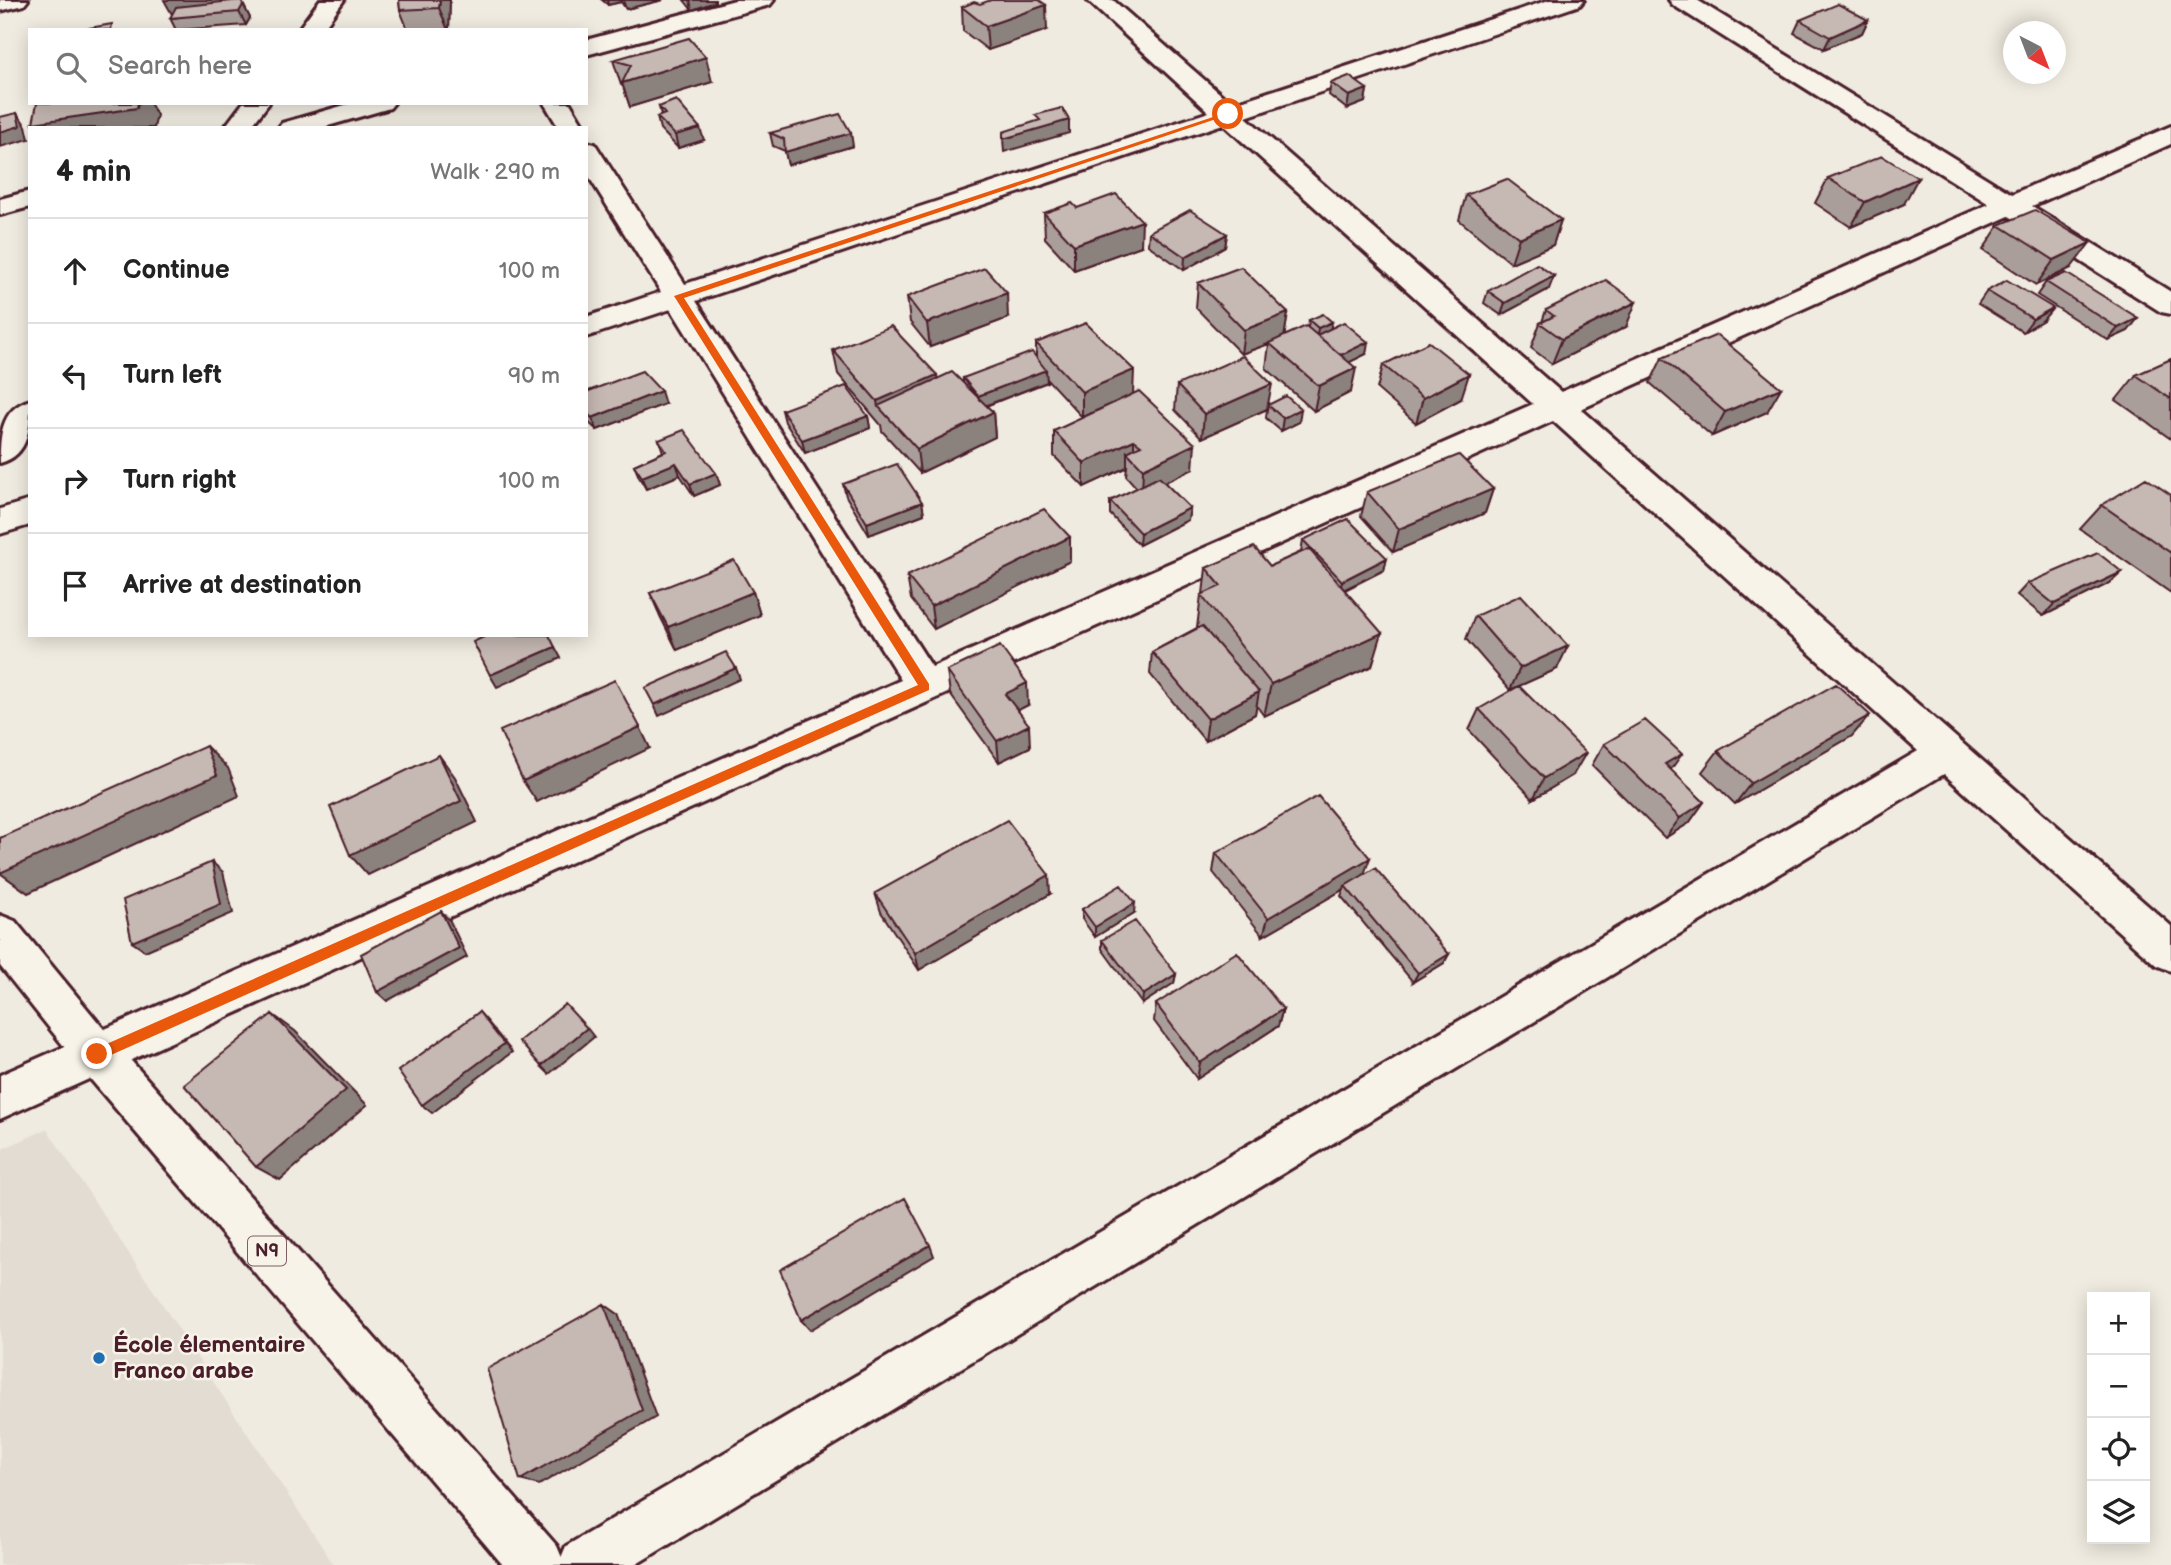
<!DOCTYPE html>
<html lang="en">
<head>
<meta charset="utf-8">
<style>
  :root { --surface:#fff; --page:#f2f2f2; --text:#222; --muted:#767676; --line:#e0e0e0 }
  body { margin:0; font-family:"Balsamiq Sans",sans-serif; background:var(--page); color:var(--text) }
  .controls { position:absolute; right:21px; bottom:21px; display:grid; overflow:hidden; border-radius:0px; box-shadow:0 4px 18px #0003 }
  .controls button { width:63px; height:63px; display:grid; place-items:center; padding:0; border:0; border-bottom:2px solid var(--line); background:var(--surface); color:var(--text); font:35px sans-serif }
  .compass { position:absolute; left:2003px; top:21px; width:63px; height:63px; border-radius:50%; background:var(--surface); box-shadow:0 4px 18px #0003; rotate:138deg }
  .stop { position:absolute; width:21px; height:21px; margin:-16px; border:5px solid #ea580c; border-radius:50%; background:#fff }
  .stop.end { background:#ea580c; border-color:#fff; box-shadow:0 2px 7px #0008 }
  .list { margin:0; padding:0; list-style:none }
  h2 { display:flex; justify-content:space-between; align-items:center; height:91px; margin:0; padding:0 28px; font-size:30px }
  h2 small { font-size:23px; font-weight:400; color:var(--muted) }
  .list li { display:grid; grid-template-columns:46px 1fr auto; gap:21px; align-items:center; box-sizing:border-box; height:105px; padding:0 28px; border-top:2px solid var(--line) }
  .list b { display:block; font-size:26px; white-space:nowrap }
  .list em { font-size:23px; font-style:normal; color:var(--muted) }
  .icon { flex:none; width:38px; height:38px; fill:none; stroke:currentColor; stroke-width:2; stroke-linecap:round; stroke-linejoin:round }
  .map { position:relative; flex:none; width:2171px; height:1565px; overflow:hidden }
  .search { position:absolute; background:var(--surface); box-shadow:0 4px 18px #0003; left:28px; top:28px; width:560px; height:77px; display:flex; align-items:center; gap:18px; box-sizing:border-box; padding:0 24px; border-radius:0px; color:var(--muted); font-size:26px }
  .panel { position:absolute; background:var(--surface); box-shadow:0 4px 18px #0003; left:28px; top:126px; width:560px; height:511px; border-radius:0px }
  .map>svg:first-child { display:block }
</style>
</head>
<body>
<div class="map">
<svg width="2171" height="1565" viewBox="0 0 2171 1565">
  <rect width="100%" height="100%" fill="#f0ebe0"/>
  <filter id="ink" filterUnits="userSpaceOnUse"><feTurbulence type="fractalNoise" baseFrequency=".0143" numOctaves="2"/><feDisplacementMap in="SourceGraphic" scale="14" xChannelSelector="R" yChannelSelector="G"/><feConvolveMatrix kernelMatrix="1 2 1 2 8 2 1 2 1" color-interpolation-filters="sRGB"/></filter>
  <g filter="url(#ink)">
    <path fill="#e3dcd2" d="M47,1129L334,1565H0V1150Z"/>
    <g fill="none" stroke-linecap="round" stroke-linejoin="round">
      <g stroke="#4a1f2b" stroke-width="6">
        <path id="minor" d="M0,0H28L24,5L0,11Z
          M320,0H344L322,30H298Z
          M735,0H774L770,5L586,55V40Z
          M1087,0H1113L1232,104L1549,0H1584L1580,5L1246,117L1561,392L1989,204L1673,5L1669,0H1697L2012,194L2171,126V144L2032,206L2171,292V314L2161,312L2009,216L1581,409L2171,926V971L2156,965L1944,774L635,1565H558L566,1546L1918,751L1553,421L0,1119V1075L901,680L671,309L586,337V317L661,292L586,172V142L595,144L685,284L1209,112ZM1223,124L1533,404L932,667L696,301Z
          M243,103H269L250,128H224Z
          M352,103H394L390,108L321,128H278L282,123Z
          M544,103H570L585,128H559Z
          M30,191V207L0,215V199Z
          M30,400C30,426 30,455 0,463C0,437 0,409 30,400Z
          M30,500V525L0,534V509Z"/>
      </g>
      <g stroke="#4a1f2b" stroke-width="6">
        <path id="primary" d="M0,915L15,921L112,1039L557,1546L565,1565H503L82,1069L0,966Z"/>
      </g>
      <use href="#minor" fill="#f7f3e8" fill-rule="evenodd"/>
      <use href="#primary" fill="#f7f3e8" fill-rule="evenodd"/>
    </g>
    <path fill="#aa9e9a" stroke="#4a1f2b" stroke-width="2" d="M226,0V2L241,0L250,18L246,25L176,30L170,18Z
      M399,0H450L449,30H408L400,10Z
      M602,0H663L626,9L621,2L608,5Z
      M684,0H715V2L692,10Z
      M980,4L1047,30L988,50L963,31L962,7Z
      M1800,20H1868L1862,33L1824,49L1794,33Z
      M613,60L712,82L630,107L623,86L621,85Z
      M1331,83L1367,89L1365,102L1347,109L1329,95Z
      M659,107L704,140L678,148L660,129L657,117L661,115Z
      M770,133L853,146L788,165L785,151L773,146Z
      M1828,178L1904,204L1851,227L1815,203Z
      M1466,195L1561,220L1553,245L1511,263L1459,220Z
      M1077,208L1141,246L1074,270L1045,238L1044,213Z
      M1999,225L2071,268L2036,285L1983,250Z
      M1149,232L1227,234L1225,247L1184,270L1148,245Z
      M2046,282L2138,318L2128,331L2108,340L2037,295Z
      M1198,283L1288,313L1284,336L1308,327L1309,320L1332,322L1330,329L1366,354L1349,362L1351,392L1314,411L1266,368L1269,344L1241,354L1196,308Z
      M1549,289L1501,315L1484,303L1488,291Z
      M1987,291L2043,320L2023,332L1978,304Z
      M907,297L1008,318L930,347L910,322Z
      M1546,310L1626,327L1552,364L1531,348L1540,323L1542,322Z
      M1036,343L1133,395L1193,469L1164,482L1190,508L1188,520L1139,545L1110,514V501L1137,488L1126,476L1127,467L1084,487L1054,456V431L1132,395L1082,417L1047,379V382L986,406L993,412L995,437L920,473L882,431L881,425L838,374L833,350L937,375V379L963,383V378L1036,358Z
      M1662,358L1767,412L1712,436L1650,383Z
      M2171,359V439L2116,400L2136,375Z
      M1383,365L1461,399L1416,423L1377,389Z
      M1177,385L1268,405L1299,422L1281,431L1266,418L1267,409L1202,438L1175,410Z
      M586,392L665,404L597,430L586,420Z
      M782,410L868,416L870,428L805,453L785,422Z
      M659,440L716,473L720,485L694,496L680,475L646,489L639,477L634,465L663,452Z
      M843,484L922,502L924,514L869,535L846,496Z
      M1493,489L1485,513L1393,552L1361,516L1367,492Z
      M2171,495V593L2080,529L2102,505Z
      M1303,540L1387,558L1384,570L1345,590L1372,666L1264,716L1256,705L1255,714L1205,741L1150,674L1152,652L1197,628L1201,595L1203,594L1206,568L1270,566L1301,552Z
      M1070,561L934,629L911,599L907,576Z
      M2122,572L2110,583L2043,616L2017,595L2028,583Z
      M753,592L760,615L677,650L660,616L650,593Z
      M1475,616L1557,669L1510,690L1466,639Z
      M947,671L1028,705L1018,710L1030,747L999,762L950,694Z
      M1479,709L1573,775L1533,799L1469,730Z
      M1852,736L1735,804L1702,772L1718,751Z
      M1604,744L1670,770L1704,802L1689,823L1665,838L1592,765Z
      M1216,853L1364,874L1449,954L1444,963L1413,982L1341,896L1344,889L1263,936L1213,872Z
      M875,893L1050,894L919,970L881,912Z
      M1082,909L1134,913L1095,937L1082,919Z
      M1102,940L1176,974L1174,983L1142,1004L1102,949Z
      M1156,1004L1283,1009L1278,1026L1197,1079L1154,1021Z"/>
    <path fill="#8b817d" stroke="#4a1f2b" stroke-width="2" d="M164,0H226L227,8L174,18Z
      M241,0L250,18L246,25L239,12Z
      M440,0H450L449,30H448L439,8Z
      M607,0H620L621,2L608,5Z
      M623,0H663L626,9Z
      M690,0H715V2L692,10Z
      M1046,5L1047,30L988,50L986,26Z
      M1868,20L1862,33L1824,49L1830,37Z
      M706,57L712,82L630,107L622,83Z
      M1367,89L1365,102L1347,109L1349,96Z
      M138,103H150L157,115L154,128H36L33,123Z
      M17,113L26,126L29,139L0,147V132Z
      M1069,120V133L1004,152L1003,139Z
      M700,128L704,140L678,148L675,135Z
      M851,133L853,146L788,165L785,152Z
      M1918,178L1904,204L1851,227L1865,202Z
      M1561,220L1553,245L1511,263L1519,238Z
      M1142,221L1141,246L1074,270V245Z
      M1227,234L1225,247L1184,270L1185,257Z
      M2090,243L2071,268L2036,285L2054,260Z
      M1554,276L1549,289L1501,315L1505,303Z
      M1007,293L1008,318L930,347L927,323Z
      M1636,302L1626,327L1552,364L1562,339Z
      M2053,308L2043,320L2023,332L2033,319Z
      M1288,313L1284,338L1241,354L1244,330Z
      M2138,318L2128,331L2108,340L2118,328Z
      M1332,322L1329,334L1316,341L1318,328Z
      M1368,342L1366,354L1334,370L1336,357Z
      M1356,368L1351,392L1314,411L1319,386Z
      M1046,370L1047,382L979,408L978,396Z
      M1134,370L1133,395L1082,417V392Z
      M1469,374L1461,399L1416,423L1423,398Z
      M937,375L940,399L878,407L877,401Z
      M1272,384L1267,409L1202,438L1204,414Z
      M1781,388L1767,412L1712,436L1725,412Z
      M661,391L665,404L597,430L592,418Z
      M1301,409L1299,422L1281,431L1283,418Z
      M993,412L995,437L920,473L917,449Z
      M868,416L870,428L805,453L802,440Z
      M1134,440V459L1127,452V467L1084,487V463Z
      M1195,444L1193,469L1142,493L1143,469Z
      M676,463L680,475L646,489L642,477Z
      M716,473L720,485L694,496L690,484Z
      M1493,489L1485,513L1393,552L1399,529Z
      M922,502L924,514L869,535L867,523Z
      M1190,508L1188,520L1139,545L1140,533Z
      M1070,537V561L934,629L931,606Z
      M1387,558L1384,570L1339,592L1342,581Z
      M2122,572L2110,583L2043,616L2054,604Z
      M753,592L760,615L677,650L668,627Z
      M1382,633L1372,666L1264,716L1271,684Z
      M1568,646L1557,669L1510,690L1520,668Z
      M555,647L561,658L497,687L490,675Z
      M736,668L740,679L659,716L654,705Z
      M1027,683L1028,705L1007,716L1005,694Z
      M1259,692L1255,714L1205,741L1208,719Z
      M1870,715L1852,736L1735,804L1751,783Z
      M1029,725L1030,747L999,762L997,741Z
      M640,727L650,748L537,802L523,781Z
      M206,746L228,768L239,796L28,893L0,873Z
      M1586,753L1573,775L1533,799L1544,778Z
      M1682,754L1667,775L1665,764Z
      M439,755L455,777L477,822L368,875L350,855Z
      M1704,802L1689,823L1665,838L1680,818Z
      M1370,858L1363,877L1345,886L1344,889L1263,936L1268,918Z
      M212,862L223,872L233,913L145,951L132,942Z
      M1049,875L1050,894L919,970L915,953Z
      M1135,903L1134,913L1095,937V927Z
      M441,911L450,921L467,957L387,1001L377,992Z
      M1449,954L1444,963L1413,982L1418,973Z
      M1176,974L1174,983L1142,1004L1143,995Z
      M1283,1009L1278,1026L1197,1079L1200,1063Z
      M479,1012L487,1021L512,1052L432,1113L422,1105Z
      M272,1014L295,1031L367,1105L280,1180L256,1167Z
      M587,1028L594,1037L549,1074L541,1066Z
      M930,1245L934,1256L810,1330L801,1320Z
      M604,1304L618,1314L656,1417L539,1485L520,1480Z"/>
    <path fill="#c6b8b3" stroke="#4a1f2b" stroke-width="2" d="M241,0L243,5L239,12L170,18L176,7Z
      M399,0H440L439,8L400,10Z
      M991,0H1039L1046,5L986,26L962,7L974,2L980,4Z
      M1838,4L1868,20L1830,37L1800,20Z
      M112,24L111,30H78Z
      M689,38L706,57L622,83L631,65L613,60Z
      M1349,76L1367,89L1349,96L1331,83Z
      M676,100L700,128L675,135L657,117L665,114L659,107Z
      M37,103H138L137,108L33,123Z
      M1062,108L1069,120L1003,139V132L1040,120L1035,115Z
      M17,113L20,126L0,132V117Z
      M840,114L851,133L785,152L784,139L770,133Z
      M1882,156L1918,178L1865,202L1828,178Z
      M1507,179L1561,220L1519,238L1466,195Z
      M1116,194L1142,221L1074,245L1044,213L1072,203L1077,208Z
      M1190,210L1227,234L1185,257L1149,232Z
      M2035,210L2090,243L2054,260L1999,225Z
      M1537,264L1554,276L1505,303L1488,291Z
      M1241,267L1288,313L1244,330L1198,283Z
      M985,268L1007,293L927,323L907,297Z
      M2066,273L2138,318L2118,328L2046,282Z
      M1606,280L1636,302L1562,339L1540,323L1554,316L1546,310Z
      M2007,280L2053,308L2033,319L1987,291Z
      M1323,314L1332,322L1318,328L1309,320Z
      M1344,322L1368,342L1341,355L1317,335Z
      M1086,323L1134,370L1082,392L1036,343Z
      M891,326L937,375L877,401L833,350Z
      M1306,326L1356,368L1319,386L1269,343Z
      M1717,335L1781,388L1725,412L1662,358Z
      M1429,342L1469,374L1423,398L1383,365Z
      M1032,352L1046,370L978,396L963,378Z
      M1243,356L1272,384L1204,414L1177,385Z
      M2171,359V399L2136,375Z
      M642,371L661,391L592,418L586,412V392Z
      M952,372L993,412L917,449L878,406Z
      M846,386L868,416L802,440L782,410Z
      M1139,391L1195,444L1143,469L1127,452L1141,445L1134,440L1084,463L1054,431Z
      M1286,396L1301,409L1283,418L1268,405Z
      M684,430L716,473L690,484L676,463L642,477L634,465L666,451L659,440Z
      M1459,455L1493,489L1399,529L1367,492Z
      M897,464L922,502L867,523L843,484Z
      M1159,477L1190,508L1140,533L1110,501Z
      M2146,478L2171,495V553L2102,505Z
      M1044,509L1070,537L931,606L907,576Z
      M1348,519L1387,558L1342,581L1303,540Z
      M1254,547L1270,566L1309,549L1382,633L1271,684L1201,595L1221,586L1206,568Z
      M2098,553L2122,572L2054,604L2028,583Z
      M734,560L753,592L668,627L650,593Z
      M1521,595L1568,646L1520,668L1475,616Z
      M1202,626L1259,692L1208,719L1152,652Z
      M488,635H549L555,647L490,675L473,642Z
      M1000,646L1027,683L1005,694L1029,725L997,741L947,671Z
      M726,652L736,668L654,705L645,688Z
      M615,680L640,727L523,781L500,731Z
      M1836,684L1870,715L1751,783L1718,751Z
      M1519,686L1586,753L1544,778L1479,709Z
      M1645,720L1682,754L1665,764L1704,802L1680,818L1604,744Z
      M206,746L217,775L0,873V838Z
      M439,755L461,801L350,855L330,807Z
      M1318,796L1370,858L1268,918L1216,853Z
      M1007,820L1049,875L915,953L875,893Z
      M212,862L221,904L132,942L123,900Z
      M1375,868L1449,954L1418,973L1345,886Z
      M1121,885L1135,903L1095,927L1082,909Z
      M441,911L459,948L377,992L361,954Z
      M1135,921L1176,974L1143,995L1102,940Z
      M1237,952L1283,1009L1200,1063L1156,1004Z
      M565,1004L587,1028L541,1066L519,1041Z
      M479,1012L504,1044L422,1105L398,1071Z
      M272,1014L346,1090L256,1167L184,1085Z
      M905,1198L930,1245L801,1320L780,1270Z
      M604,1304L642,1410L520,1480L487,1369Z"/>
  </g>
  <path fill="#ea580c" d="M1225,113L1231,114L684,298L929,684V690L102,1059H93V1050L918,685L674,296Z"/>
  <circle fill="#1f6fb2" stroke="#f7f3e8" stroke-width="2.5" cx="99" cy="1358" r="7"/>
  <g text-anchor="middle" dominant-baseline="central" stroke-width="5" stroke-linejoin="round" paint-order="stroke">
    <rect fill="#f7f3e8" stroke="#7e5f64" stroke-width="2" x="248" y="1236.5" width="38" height="29" rx="5"/>
    <g font-size="18" font-weight="bold" fill="#4a1f2b">
      <text x="267" y="1251">N9</text>
    </g>
    <g font-size="23" font-weight="bold" fill="#4a1f2b" stroke="#f7f3e8" text-anchor="start">
      <text x="113" y="1345">École élementaire<tspan x="113" dy="26">Franco arabe</tspan></text>
    </g>
  </g>
</svg>
<div class="controls">
<button>+</button>
<button>−</button>
<button><svg class="icon" aria-label="locate" viewBox="0 0 24 24"><circle cx="12" cy="12" r="6"/><path d="M12 2v4M12 18v4M2 12h4M18 12h4"/></svg></button>
<button><svg class="icon" aria-label="layers" viewBox="0 0 24 24"><path d="M12 4l9 5-9 5-9-5zM3 14l9 5 9-5"/></svg></button>
</div>
<svg class="compass" viewBox="-18 -18 36 36"><path d="M0-13l5 13h-10z" fill="#e53935"/><path d="M0 13l5-13h-10z" fill="#767676"/></svg>
<div class="stop" style="left:1228px;top:114px"></div>
<div class="stop end" style="left:97px;top:1054px"></div>
<div class="search"><svg class="icon" aria-label="search" viewBox="0 0 24 24"><circle cx="10" cy="10" r="6"/><path d="M15 15l6 6"/></svg>Search here</div>
<section class="panel">
<h2>4 min<small>Walk · 290 m</small></h2>
<ul class="list">
<li><svg class="icon" aria-label="ahead" viewBox="0 0 24 24"><path d="M12 20V5M6 11l6-6 6 6"/></svg><div><b>Continue</b></div><em>100 m</em></li>
<li><svg class="icon" aria-label="left" viewBox="0 0 24 24"><path d="M17 20v-9H6M10 6l-5 5 5 5"/></svg><div><b>Turn left</b></div><em>90 m</em></li>
<li><svg class="icon" aria-label="right" viewBox="0 0 24 24"><path d="M7 20v-9h11M14 6l5 5-5 5"/></svg><div><b>Turn right</b></div><em>100 m</em></li>
<li><svg class="icon" aria-label="arrive" viewBox="0 0 24 24"><path d="M6 21V4h12l-3 4 3 4H6"/></svg><div><b>Arrive at destination</b></div></li>
</ul>
</section>
</div>
</body>
</html>
